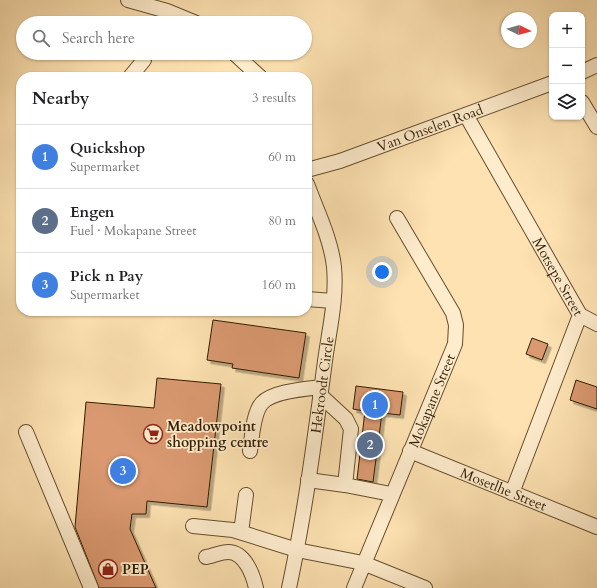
<!DOCTYPE html>
<html lang="en">
<head>
<meta charset="utf-8">
<style>
  :root { --surface:#fff; --page:#f2f2f2; --text:#202124; --muted:#757577; --line:#e0e0e0; --accent:#ea580c }
  body { margin:0; font-family:Cardo,serif; background:var(--page); color:var(--text) }
  .controls { position:absolute; right:12px; top:12px; display:grid; overflow:hidden; border-radius:8px; box-shadow:0 1px 3px #0004 }
  .controls button { width:36px; height:36px; display:grid; place-items:center; padding:0; border:0; border-bottom:1px solid var(--line); background:var(--surface); color:var(--text); font:20px sans-serif }
  .compass { position:absolute; left:501px; top:12px; width:36px; height:36px; border-radius:50%; background:var(--surface); box-shadow:0 1px 3px #0004; rotate:95deg }
  .you { position:absolute; left:382px; top:272px; width:14px; height:14px; margin:-10px; border:3px solid #fff; border-radius:50%; background:#1a73e8; box-shadow:0 0 0 6px #1a73e833 }
  .badge { display:grid; place-items:center; width:26px; height:26px; border-radius:50%; background:var(--accent); color:#fff; font-size:13px; font-weight:700 }
  .pin { position:absolute; translate:-50% -50%; border:2px solid #fff; box-shadow:0 1px 4px #0006 }
  .list { margin:0; padding:0; list-style:none }
  h2 { display:flex; justify-content:space-between; align-items:center; height:52px; margin:0; padding:0 16px; font-size:17px }
  h2 small { font-size:13px; font-weight:400; color:var(--muted) }
  .list li { display:grid; grid-template-columns:26px 1fr auto; gap:12px; align-items:center; box-sizing:border-box; height:64px; padding:0 16px; border-top:1px solid var(--line) }
  .list b { display:block; font-size:15px; white-space:nowrap }
  .list p { margin:0; font-size:13px; white-space:nowrap; color:var(--muted) }
  .list em { font-size:13px; font-style:normal; color:var(--muted) }
  .icon { flex:none; width:22px; height:22px; fill:none; stroke:currentColor; stroke-width:2; stroke-linecap:round; stroke-linejoin:round }
  .map { position:relative; flex:none; width:597px; height:588px; overflow:hidden }
  .search { position:absolute; background:var(--surface); box-shadow:0 1px 3px #0004; left:16px; top:16px; width:296px; height:44px; display:flex; align-items:center; gap:10px; box-sizing:border-box; padding:0 14px; border-radius:22px; color:var(--muted); font-size:15px }
  .panel { position:absolute; background:var(--surface); box-shadow:0 1px 3px #0004; left:16px; top:72px; width:296px; height:244px; border-radius:16px }
  .map>svg:first-child { display:block }
</style>
</head>
<body>
<div class="map">
<svg width="597" height="588" viewBox="0 0 597 588">
  <defs>
    <filter id="shadow"><feDropShadow dx="3.5" dy="3.5" stdDeviation="0" flood-color="#0004"/></filter>
  </defs>
  <rect width="100%" height="100%" fill="#fee2b2"/>
  <filter id="stains"><feTurbulence type="fractalNoise" baseFrequency=".005" numOctaves="4"/><feColorMatrix values="0 0 0 0 .2 0 0 0 0 .09 0 0 0 0 .02 0 0 0 .5 -.17"/></filter>
  <radialGradient id="worn" r=".72"><stop offset=".6" stop-color="#630" stop-opacity="0"/><stop offset="1" stop-color="#630" stop-opacity=".3"/></radialGradient>
  <path fill="#da996f" stroke="#301d01" filter="url(#shadow)" d="M213,320L306,333L299,378L232,368L233,364L207,360Z
    M532,338L548,344L542,360L526,354Z
    M157,378L221,384L207,507L147,501L146,514H132L130,529L156,588H99L75,527L86,402L154,408Z
    M576,380L597,387V409L570,400Z
    M356,386L403,392L400,415L382,413L373,482L357,479L365,411L353,409Z"/>
  <g fill="none" stroke-linecap="round" stroke-linejoin="round">
    <g stroke="#644e2d" stroke-width="16">
      <g id="minor">
        <path d="M128,0L167,11L196,23"/>
        <path d="M234,53L260,77"/>
        <path d="M582,72L597,65"/>
        <path d="M130,77L144,60"/>
        <path d="M582,102L597,127"/>
        <path id="s1" d="M466,115L580,315"/>
        <path id="s2" d="M307,170L340,161L552,83"/>
        <path d="M307,299L333,301"/>
        <path d="M580,315L597,324"/>
        <path d="M320,395L346,419L351,429L345,485"/>
        <path d="M26,432L91,588"/>
        <path d="M250,451C252,438 253,413 262,403C273,391 306,389 321,387"/>
        <path id="s3" d="M410,451L597,527"/>
        <path d="M308,480L345,485L391,494"/>
        <path d="M512,493L580,315"/>
        <path d="M193,526L233,530L297,550L363,563L425,588"/>
        <path d="M241,532L246,495"/>
        <path d="M206,557C213,556 221,552 228,552C245,552 253,575 256,588"/>
        <path id="s4" d="M289,588C305,513 315,437 325,361C329,331 337,298 334,267C331,239 317,211 307,184"/>
        <path id="s5" d="M354,588L455,344L456,325L453,313L397,218"/>
      </g>
    </g>
    <use href="#minor" stroke="#feeccd" stroke-width="14"/>
  </g>
  <defs>
    <g id="supermarket-ring" transform="scale(1)"><circle r="9.5" fill="#feeccd" stroke="#8f2418" stroke-width="1.5"/><path d="M-6-5.5h2.5l.6 2H6L4.5 2H-2.5L-4.4-4H-6ZM-1.5 3.2a1.3 1.3 0 1 0 .1 0ZM3 3.2a1.3 1.3 0 1 0 .1 0Z" fill="#8f2418"/></g>
    <g id="shop-ring" transform="scale(1)"><circle r="9.5" fill="#feeccd" stroke="#8f2418" stroke-width="1.5"/><path d="M-5-2.5h2.3a2.7 3.5 0 0 1 5.4 0H5L5.5 6h-11ZM-1.5-2.5h3a1.5 2.3 0 0 0-3 0Z" fill="#8f2418"/></g>
  </defs>
  <g fill-rule="evenodd">
    <use href="#supermarket-ring" x="153" y="434"/>
    <use href="#shop-ring" x="108" y="569"/>
  </g>
  <g text-anchor="middle" dominant-baseline="central" stroke-width="3.5" stroke-linejoin="round" paint-order="stroke">
    <g font-size="14" fill="#301d01" stroke="#feeccd">
      <text stroke="none"><textPath href="#s2" startOffset="130">Van Onselen Road</textPath></text>
      <text stroke="none"><textPath href="#s1" startOffset="186">Motsepe Street</textPath></text>
      <text stroke="none"><textPath href="#s4" startOffset="206">Hekroodt Circle</textPath></text>
      <text stroke="none"><textPath href="#s5" startOffset="203">Mokapane Street</textPath></text>
      <text stroke="none"><textPath href="#s3" startOffset="101">Mosetlhe Street</textPath></text>
    </g>
    <g font-size="14" font-weight="bold" fill="#301d01" stroke="#feeccd" text-anchor="start">
      <text x="167" y="426">Meadowpoint<tspan x="167" dy="16">shopping centre</tspan></text>
      <text x="122" y="569">PEP</text>
    </g>
  </g>
  <rect width="100%" height="100%" filter="url(#stains)"/>
  <rect width="100%" height="100%" fill="url(#worn)"/>
</svg>
<div class="controls">
<button>+</button>
<button>−</button>
<button><svg class="icon" aria-label="layers" viewBox="0 0 24 24"><path d="M12 4l9 5-9 5-9-5zM3 14l9 5 9-5"/></svg></button>
</div>
<svg class="compass" viewBox="-18 -18 36 36"><path d="M0-13l5 13h-10z" fill="#e53935"/><path d="M0 13l5-13h-10z" fill="#757577"/></svg>
<div class="you"></div>
<div class="pin badge" style="left:375px;top:405px;background:#3f7fe0">1</div>
<div class="pin badge" style="left:370px;top:445px;background:#5c6f8a">2</div>
<div class="pin badge" style="left:123px;top:471px;background:#3f7fe0">3</div>
<div class="search"><svg class="icon" aria-label="search" viewBox="0 0 24 24"><circle cx="10" cy="10" r="6"/><path d="M15 15l6 6"/></svg>Search here</div>
<section class="panel">
<h2>Nearby<small>3 results</small></h2>
<ul class="list">
<li><span class="badge" style="background:#3f7fe0">1</span><div><b>Quickshop</b><p>Supermarket</p></div><em>60 m</em></li>
<li><span class="badge" style="background:#5c6f8a">2</span><div><b>Engen</b><p>Fuel · Mokapane Street</p></div><em>80 m</em></li>
<li><span class="badge" style="background:#3f7fe0">3</span><div><b>Pick n Pay</b><p>Supermarket</p></div><em>160 m</em></li>
</ul>
</section>
</div>
</body>
</html>
